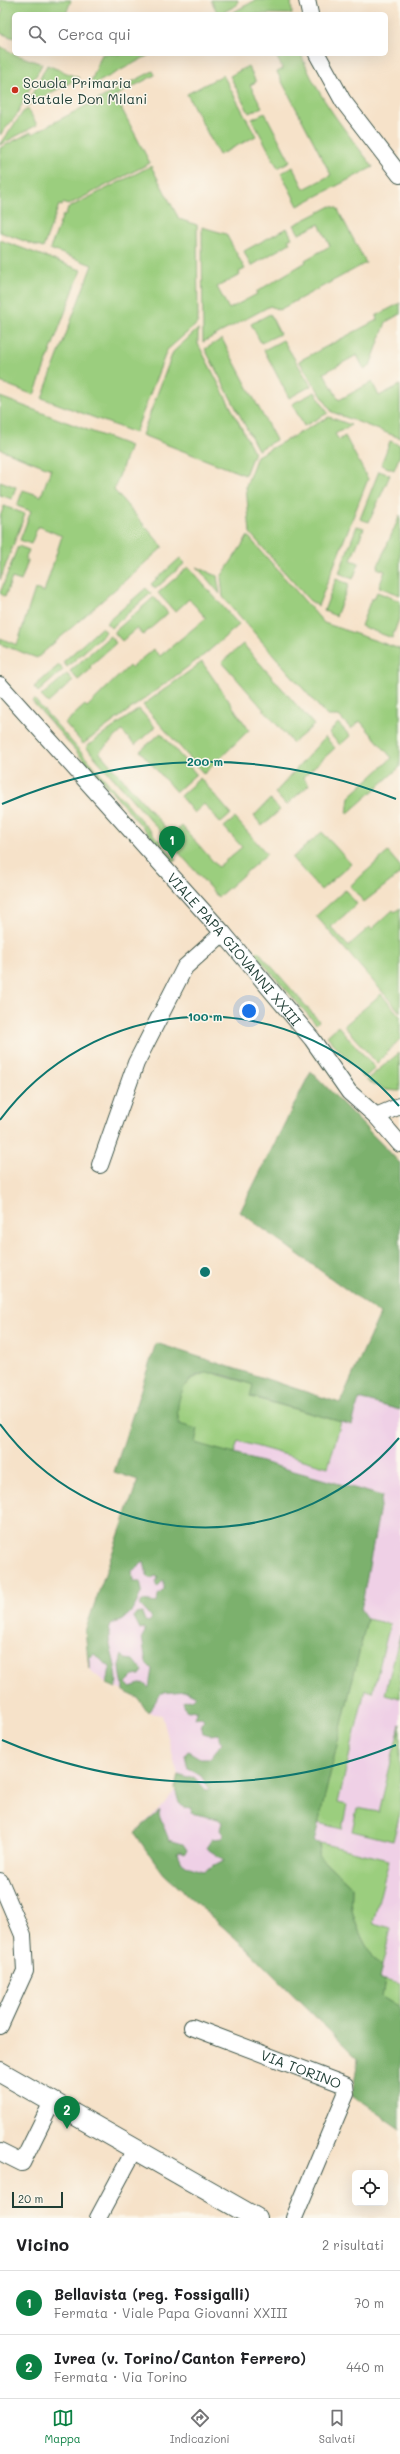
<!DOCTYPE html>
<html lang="it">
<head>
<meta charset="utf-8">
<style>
  :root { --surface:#fff; --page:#f6f6f6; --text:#202124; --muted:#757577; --line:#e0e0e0; --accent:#0b8043 }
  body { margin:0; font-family:Mali,sans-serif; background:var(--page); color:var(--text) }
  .controls { position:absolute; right:12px; bottom:12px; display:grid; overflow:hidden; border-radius:6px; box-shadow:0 4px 16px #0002 }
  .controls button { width:36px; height:36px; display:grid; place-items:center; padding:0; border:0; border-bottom:1px solid var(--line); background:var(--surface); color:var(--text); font:20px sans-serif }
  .scale { position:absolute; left:12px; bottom:10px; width:51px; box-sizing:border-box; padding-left:4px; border:2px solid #1f3d34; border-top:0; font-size:11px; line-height:14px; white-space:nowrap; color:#1f3d34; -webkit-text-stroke:3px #fbf7ec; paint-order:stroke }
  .you { position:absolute; left:249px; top:1011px; width:14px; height:14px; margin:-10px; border:3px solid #fff; border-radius:50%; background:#1a73e8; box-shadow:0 0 0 6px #1a73e833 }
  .badge { display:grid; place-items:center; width:26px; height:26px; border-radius:50%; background:var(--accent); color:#fff; font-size:13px; font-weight:700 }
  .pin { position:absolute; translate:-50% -33px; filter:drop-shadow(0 1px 2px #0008) }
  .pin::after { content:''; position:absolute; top:21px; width:14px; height:12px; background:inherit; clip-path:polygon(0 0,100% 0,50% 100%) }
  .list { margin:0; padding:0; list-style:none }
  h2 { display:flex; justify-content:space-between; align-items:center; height:52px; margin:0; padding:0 16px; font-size:17px }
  h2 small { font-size:13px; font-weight:400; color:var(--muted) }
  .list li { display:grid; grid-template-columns:26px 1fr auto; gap:12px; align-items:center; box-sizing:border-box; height:64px; padding:0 16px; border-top:1px solid var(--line) }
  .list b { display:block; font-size:15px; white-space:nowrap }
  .list p { margin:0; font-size:13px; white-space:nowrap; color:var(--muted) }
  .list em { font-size:13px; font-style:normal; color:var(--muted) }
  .icon { flex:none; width:22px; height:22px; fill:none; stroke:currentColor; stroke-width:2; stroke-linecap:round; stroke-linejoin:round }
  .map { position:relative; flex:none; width:400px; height:2218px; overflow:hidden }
  .search { position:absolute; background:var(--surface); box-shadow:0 4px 16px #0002; left:12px; right:12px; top:12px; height:44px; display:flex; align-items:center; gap:10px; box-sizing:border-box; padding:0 14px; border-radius:6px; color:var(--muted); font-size:15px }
  .sheet { height:180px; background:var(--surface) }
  nav { display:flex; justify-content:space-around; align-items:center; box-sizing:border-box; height:56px; border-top:1px solid var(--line); background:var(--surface); font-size:11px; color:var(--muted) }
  nav a { display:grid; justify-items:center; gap:2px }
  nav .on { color:var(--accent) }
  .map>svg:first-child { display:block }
</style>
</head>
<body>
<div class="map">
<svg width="400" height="2218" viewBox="0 0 400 2218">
  <rect width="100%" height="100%" fill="#fbf7ec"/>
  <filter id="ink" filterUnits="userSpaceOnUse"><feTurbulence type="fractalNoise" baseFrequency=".025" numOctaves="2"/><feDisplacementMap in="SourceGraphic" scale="8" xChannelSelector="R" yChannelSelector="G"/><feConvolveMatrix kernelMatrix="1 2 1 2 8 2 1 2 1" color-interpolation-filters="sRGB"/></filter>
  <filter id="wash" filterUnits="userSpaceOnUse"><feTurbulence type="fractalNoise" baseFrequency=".012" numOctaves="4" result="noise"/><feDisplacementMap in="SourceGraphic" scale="16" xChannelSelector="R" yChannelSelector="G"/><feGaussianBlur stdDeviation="0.9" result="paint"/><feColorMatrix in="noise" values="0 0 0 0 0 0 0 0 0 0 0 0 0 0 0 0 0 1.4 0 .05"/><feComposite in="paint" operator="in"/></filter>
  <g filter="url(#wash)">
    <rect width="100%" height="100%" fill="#f6e2c9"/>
    <path fill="#efd0e6" d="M311,1071L400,1163V2129L352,2096L358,2059L244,1946L164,1874L134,1833L165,1804L177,1787L178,1775L162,1715L148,1713L138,1698L107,1684L89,1669L85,1631L138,1480L114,1472L156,1343L340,1403L380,1314L240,1212Z"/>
    <path fill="#9bce7e" stroke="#5d8659" d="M0,0H71L66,14H14V38L0,33V18L3,9L0,8Z
      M211,0H238L237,5L220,14H218Z
      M256,0H291L292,14H230Z
      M0,46L14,54L42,64L16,116L0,135Z
      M102,54H151L89,87Z
      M275,54H301C317,97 346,131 373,167L298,206L281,173L293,167L304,189L331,175L277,72L283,69Z
      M47,65L79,78L26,106Z
      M248,66L256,82L250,85L262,107L249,113L230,76Z
      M153,71L155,75L115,96L150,163L68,205L63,203L62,206L59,205L43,248L0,232V148L31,132L32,134Z
      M223,75L256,136L219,155L187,94Z
      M28,109L37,125L0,145L23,112Z
      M265,113L290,161L278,168L252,119Z
      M151,166L179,219L197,225L198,323L167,350L135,433L42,398L92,265L50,249L63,215L65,216L68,208Z
      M331,206L337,208L366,263L279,310L270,306L203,342L202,227L226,234L245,269L239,272L240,275L217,287L229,309L257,294L256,292L306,262L305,260L330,246L319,224L299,234L294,225Z
      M287,228L292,238L288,240L290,243L251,266L244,251Z
      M0,240L81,270L34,395L0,382Z
      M400,303V314L386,322L370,366L364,369L357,355L324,373L339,400L372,382L379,396L400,385V438L332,412L299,361L377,320L376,316Z
      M270,314L280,334L261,343L251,324Z
      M198,329V344L254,452L245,475L142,435L173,352Z
      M222,339L276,440L258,450L205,349Z
      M283,340L311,386L289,398L264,350Z
      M315,392L328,413L304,426L292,404Z
      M0,397L130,446L114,490L163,547L37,658L0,644V638L17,645L35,589L44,592L62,536L38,526L31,544L20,540L31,511L17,506L23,490L41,496L51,469L0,449Z
      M329,417L351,425L335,434L339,440L345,436L368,479L318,606L309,600L250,533L246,486L257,456Z
      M390,441L400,445V455L394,470L381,465Z
      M379,471L390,475L369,522L360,519Z
      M0,481L16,487L12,499L0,495Z
      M4,506L25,514L0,580V517Z
      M400,515V595L379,587L385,571L377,568Z
      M357,526L364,528L351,560L359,563L353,579L339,573Z
      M248,536L324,623L400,649V767L347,814L349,797L392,758L360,721L351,729L339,716H327L223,597L221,577Z
      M18,546L29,550L25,560L28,561L21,581L12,578L5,597L0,593Z
      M180,558L185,563L155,589L151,584Z
      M188,567L239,625L204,655L83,744L65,723L85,705L87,707L129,666L131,668L153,649L160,656L206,618L189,599L175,612L158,593Z
      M197,567L217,576L220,594Z
      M336,579L349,584L336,616L324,611Z
      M146,588L151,593L111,628L106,623Z
      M377,592L400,601V616L392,638L361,626L371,599H374Z
      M154,597L168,613L143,635L137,628L122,641L114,632Z
      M102,627L106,632L67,667L63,662Z
      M110,636L116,643L90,666L91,669L78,680L70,671Z
      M243,644L314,725L293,743L222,662Z
      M202,662L249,730L204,774L143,705Z
      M59,665L63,670L38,692L34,687Z
      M67,674L73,681L48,703L41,696Z
      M34,699L176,860L173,862L32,701Z
      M139,709L155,727L135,745L122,731L99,752L172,835L182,826L218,867L242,847L224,827L235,818L267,854L218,897L86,747Z
      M338,723L350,736L340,745L329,733Z
      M161,733L196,774L176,792L140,751Z
      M325,737L335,748L303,777L309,785L286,805L275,793Z
      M200,778L231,814L221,823L204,804L194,813L180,796Z
      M270,799L280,810L262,826L254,816Z
      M322,832L351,864L321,890L292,858Z
      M388,852L400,866V874L364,902L350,886Z
      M345,890L357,904L331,927L348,946L370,927L372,929L393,910L395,912L400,908V1012L316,916Z
      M258,951L319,1021L316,1024L255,954Z
      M381,994L400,1016V1039L377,1063L344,1026Z
      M338,1026L375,1068L364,1078L327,1036Z
      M399,1053L400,1091L386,1090L366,1080Z
      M209,1372L254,1385L251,1397L341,1422L328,1467L238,1441L234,1454C225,1451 200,1447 193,1441C167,1417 173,1381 209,1372Z
      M367,1619L390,1624L373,1692L365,1690L338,1803L347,1805L342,1829L318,1823Z
      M400,1635V1698L385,1694Z
      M400,1725V1813L393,1841L352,1831L357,1808L379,1812Z
      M320,1843L389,1860L373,1923L391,1928L382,1966C370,1958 354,1924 352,1909C351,1902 352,1894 352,1887L319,1856Z
      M385,1980L400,1984V2008L382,1997Z"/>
    <path fill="#7cb16d" stroke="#4e7750" d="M311,1071L400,1163V1410L359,1399L352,1425L250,1396L253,1385C242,1381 220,1372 208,1373C183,1374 174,1403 179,1424L198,1429L195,1443L382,1496L361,1610L367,1619L314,1842L320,1843L319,1856L352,1887C352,1894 351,1902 352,1909C354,1924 370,1958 382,1966L379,1979L385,1980L382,1997L400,2008V2129L352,2096L358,2059L244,1946L164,1874L134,1833L160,1811L159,1815L169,1840L183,1844L187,1850L184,1853L179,1851L177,1852C179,1865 192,1868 203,1871L224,1860L206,1848L212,1839L222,1838L223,1834L220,1830L222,1822L218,1819L191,1813L192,1808L183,1807L179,1803L175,1788L178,1775L188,1778L194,1777L206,1790L210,1789L201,1776L188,1768L185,1755L188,1751L200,1758H210L222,1743L218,1734L210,1735L203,1733L201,1724L204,1720L202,1717L194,1718L197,1710L188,1711L185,1709L183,1701L188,1699L192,1700L196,1696L186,1691L161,1693L148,1713L138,1698L123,1691C123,1679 117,1667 122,1655L125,1659L134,1660L143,1671L140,1675L133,1676L126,1683L130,1687L143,1683L149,1688L152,1669L146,1663L142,1637L145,1632L144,1628L140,1629L134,1617L135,1614L142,1613L145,1621L149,1622L152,1618L140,1605L142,1601L157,1603L158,1595L164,1589V1580L157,1587L156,1583L158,1577L155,1576L151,1579L147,1575L144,1562L132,1571L133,1581H140L142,1590C133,1612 132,1615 111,1625C103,1641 121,1668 116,1688L107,1684L110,1667L94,1654L89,1658V1669L85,1631L138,1480L114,1472L156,1343L340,1403L380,1314L240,1212Z"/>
  </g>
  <g filter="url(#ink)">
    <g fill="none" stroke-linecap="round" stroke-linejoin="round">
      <g stroke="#3f564a" stroke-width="18">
        <g id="minor">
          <path d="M307,0L310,14"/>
          <path d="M317,54L343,101L400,175"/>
          <path id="s1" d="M0,685L223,933L312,1039L349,1092L376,1116L400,1144"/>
          <path d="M376,1116L400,1106"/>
          <path d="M100,1165L136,1063L185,967L223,933"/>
          <path d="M0,1881L23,1935L25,1971L0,2026"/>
          <path id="s2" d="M192,2027L345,2085L346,2094L294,2218"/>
          <path d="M0,2152L22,2163L52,2102"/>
          <path d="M98,2218L135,2149"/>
        </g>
      </g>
      <g stroke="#3f564a" stroke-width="22">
        <path id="tertiary" d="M0,2072L256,2218"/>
      </g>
      <use href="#minor" stroke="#fff" stroke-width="16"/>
      <use href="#tertiary" stroke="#fff" stroke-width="20"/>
    </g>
  </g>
  <g fill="none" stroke="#0f766e" stroke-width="2">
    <path d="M399 1438A255 255 0 0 1 0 1424M0 1120A255 255 0 0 1 399 1106"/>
    <path d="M396 1745A510 510 0 0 1 2 1740M2 804A510 510 0 0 1 396 799"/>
  </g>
  <circle fill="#c8321e" stroke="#fbf7ec" stroke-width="1.5" cx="15" cy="90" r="4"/>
  <g text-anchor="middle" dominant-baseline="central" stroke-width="3" stroke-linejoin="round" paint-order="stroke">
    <g font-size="14" fill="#1f3d34" stroke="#fbf7ec" text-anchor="start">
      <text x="23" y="82">Scuola Primaria<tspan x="23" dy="16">Statale Don Milani</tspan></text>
    </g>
    <g font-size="14" fill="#1f3d34" stroke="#fbf7ec">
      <text stroke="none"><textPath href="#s1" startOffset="353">VIALE PAPA GIOVANNI XXIII</textPath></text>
      <text stroke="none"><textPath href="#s2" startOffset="117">VIA TORINO</textPath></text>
    </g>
  </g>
  <circle cx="205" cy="1272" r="6" fill="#0f766e" stroke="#fbf7ec" stroke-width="2"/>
  <g font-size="12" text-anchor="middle" font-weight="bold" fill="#0f766e" stroke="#fbf7ec" stroke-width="3" stroke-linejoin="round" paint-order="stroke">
    <text x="205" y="766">200 m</text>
    <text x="205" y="1021">100 m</text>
  </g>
</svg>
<div class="controls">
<button><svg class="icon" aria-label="locate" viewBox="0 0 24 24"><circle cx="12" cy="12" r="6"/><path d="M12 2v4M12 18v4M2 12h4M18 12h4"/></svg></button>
</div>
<div class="scale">20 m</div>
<div class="you"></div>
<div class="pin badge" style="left:172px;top:859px">1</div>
<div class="pin badge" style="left:67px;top:2129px">2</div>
<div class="search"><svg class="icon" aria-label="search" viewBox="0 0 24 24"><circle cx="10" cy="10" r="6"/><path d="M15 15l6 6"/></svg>Cerca qui</div>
</div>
<section class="sheet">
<h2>Vicino<small>2 risultati</small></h2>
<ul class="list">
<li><span class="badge">1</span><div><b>Bellavista (reg. Fossigalli)</b><p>Fermata · Viale Papa Giovanni XXIII</p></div><em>70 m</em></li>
<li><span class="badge">2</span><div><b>Ivrea (v. Torino/Canton Ferrero)</b><p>Fermata · Via Torino</p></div><em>440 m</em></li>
</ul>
</section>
<nav>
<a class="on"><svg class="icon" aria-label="map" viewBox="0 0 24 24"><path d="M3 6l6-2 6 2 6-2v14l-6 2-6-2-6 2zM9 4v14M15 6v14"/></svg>Mappa</a>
<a><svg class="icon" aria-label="directions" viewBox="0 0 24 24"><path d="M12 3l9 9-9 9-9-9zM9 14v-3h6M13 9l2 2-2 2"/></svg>Indicazioni</a>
<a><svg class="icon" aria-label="saved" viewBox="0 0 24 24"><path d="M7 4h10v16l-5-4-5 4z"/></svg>Salvati</a>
</nav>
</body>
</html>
